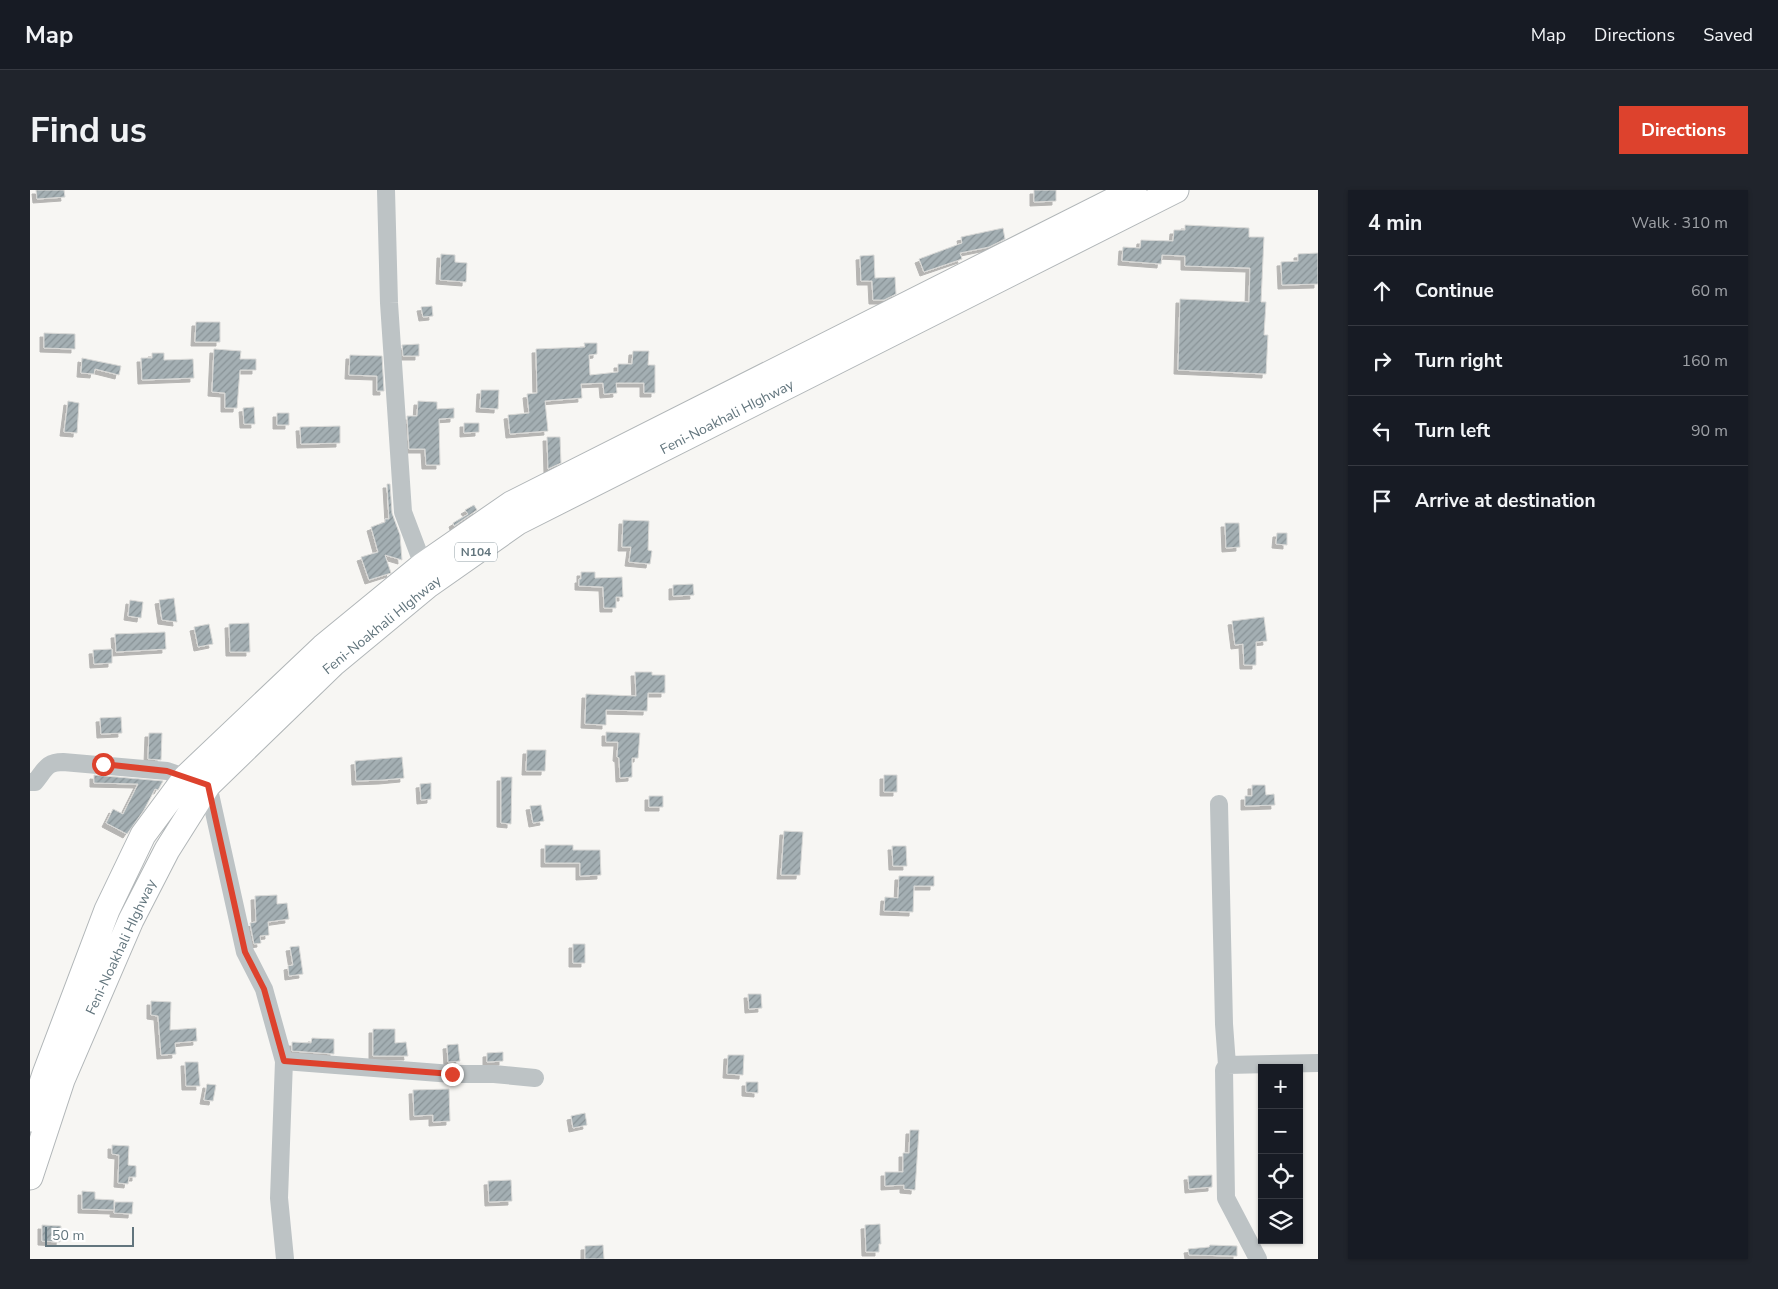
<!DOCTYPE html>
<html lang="en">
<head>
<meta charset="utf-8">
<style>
  :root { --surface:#171b24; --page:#20242c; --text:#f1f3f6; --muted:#9ea1a6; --line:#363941; --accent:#dd422d }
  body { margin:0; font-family:"Nunito Sans",sans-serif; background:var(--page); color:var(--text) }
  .controls { position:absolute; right:15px; bottom:15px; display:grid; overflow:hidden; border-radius:0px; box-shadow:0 1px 4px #0004 }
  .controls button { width:45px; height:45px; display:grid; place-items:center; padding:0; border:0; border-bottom:1px solid var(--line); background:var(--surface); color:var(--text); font:25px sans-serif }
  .scale { position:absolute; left:15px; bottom:12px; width:89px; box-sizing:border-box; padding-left:5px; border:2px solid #62757d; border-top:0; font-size:14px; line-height:18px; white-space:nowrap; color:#62757d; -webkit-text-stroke:4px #fff; paint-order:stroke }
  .stop { position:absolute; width:15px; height:15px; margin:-11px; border:4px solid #dd422d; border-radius:50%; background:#fff }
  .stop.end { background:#dd422d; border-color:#fff; box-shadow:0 1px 5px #0008 }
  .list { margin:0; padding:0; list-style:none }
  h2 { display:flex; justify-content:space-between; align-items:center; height:65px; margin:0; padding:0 20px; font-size:21px }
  h2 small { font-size:16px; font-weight:400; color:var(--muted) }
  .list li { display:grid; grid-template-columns:32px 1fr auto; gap:15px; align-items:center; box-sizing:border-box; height:70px; padding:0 20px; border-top:1px solid var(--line) }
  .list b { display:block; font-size:19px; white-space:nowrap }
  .list em { font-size:16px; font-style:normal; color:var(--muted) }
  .icon { flex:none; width:28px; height:28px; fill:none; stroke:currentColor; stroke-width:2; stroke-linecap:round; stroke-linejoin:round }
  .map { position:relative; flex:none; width:1288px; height:1069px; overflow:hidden; border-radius:0px }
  header { display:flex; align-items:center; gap:30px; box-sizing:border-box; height:70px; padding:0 25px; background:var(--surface); border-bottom:1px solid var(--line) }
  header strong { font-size:24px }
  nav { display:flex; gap:28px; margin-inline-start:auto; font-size:18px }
  .intro { display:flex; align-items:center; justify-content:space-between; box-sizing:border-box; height:120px; padding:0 30px }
  h1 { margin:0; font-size:35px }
  .button { padding:12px 22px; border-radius:0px; background:var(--accent); color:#fff; font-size:18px; font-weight:700 }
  main { display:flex; gap:30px; padding:0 30px }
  aside { flex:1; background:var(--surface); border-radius:0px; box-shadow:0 1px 4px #0004 }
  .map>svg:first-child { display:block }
</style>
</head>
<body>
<header>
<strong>Map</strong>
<nav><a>Map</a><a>Directions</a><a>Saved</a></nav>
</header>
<div class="intro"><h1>Find us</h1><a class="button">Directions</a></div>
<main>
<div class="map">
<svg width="1288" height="1069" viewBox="0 0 1288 1069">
  <defs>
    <pattern id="building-hatch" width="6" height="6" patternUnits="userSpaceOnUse" patternTransform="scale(1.25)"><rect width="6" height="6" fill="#a4afb3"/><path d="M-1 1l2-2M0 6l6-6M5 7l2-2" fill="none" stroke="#899397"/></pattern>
    <filter id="shadow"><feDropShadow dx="-4" dy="4" stdDeviation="0" flood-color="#0004"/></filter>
  </defs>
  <rect width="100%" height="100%" fill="#f7f6f3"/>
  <path fill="url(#building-hatch)" stroke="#d8d8d6" filter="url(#shadow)" d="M6,0H34L35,7L7,9Z
    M1004,0H1026V11L1004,12Z
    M1155,35L1219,38V47H1234L1231,112H1236L1234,145H1238L1236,184L1148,180L1150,109L1219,112L1220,78L1155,76V66L1132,65L1131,74L1092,71L1093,57L1110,58L1111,50L1143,51L1144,40H1155Z
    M973,38L975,49L959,57L930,63L932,69L894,82L889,69L932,53L931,47Z
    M1288,63V94L1252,95L1251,72L1268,71V64Z
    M411,64L425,65V72L437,73L436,92L410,90Z
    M844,65L845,88L865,87L866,104L854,110H843L842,91H831L830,66Z
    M402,116L403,126L393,127L391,117Z
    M166,132H190V152H165Z
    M14,143L45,144V159L14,158Z
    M554,153H567V164L559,165L560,185L588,182V174H602L603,161H619L618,175H625V203H614V193H586L587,203L574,204L573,193L551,194L552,208L515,211L518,241L480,244L478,225L499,223L497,204L507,203L506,159L555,157Z
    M389,154V166H373L372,155Z
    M184,159L211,161L210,169H226V180H210L207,218H195V203L182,202Z
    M122,163H134V170L163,169L164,188L112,190L111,168H122Z
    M320,165L352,166L354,201H347V186L319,185Z
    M52,168L91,176L89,185L65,179L64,184L51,183Z
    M451,200H469L468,219L450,218Z
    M38,211L49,213L47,243L34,242Z
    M388,211L407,212V219L424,218V228L409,229L410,275H396L395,259H379L377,226H387Z
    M224,217L225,234H214L213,218Z
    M247,223H259V235H247Z
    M434,233H449V242L434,243Z
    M310,236V253L271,254L270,237Z
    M517,247H530L531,273L518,279Z
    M357,294H360L362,323L370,345L372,370L355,365L361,383L339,390L331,367L348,362L341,337L355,332V329H359Z
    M444,315L447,320L424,336L423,333L438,324L435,320Z
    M593,330L619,331L618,360L622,361L620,374L599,372L601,357H592Z
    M1195,333H1209L1210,357L1196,358Z
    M1247,343H1257V355L1246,354Z
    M551,382H565V388L592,387L593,407H586V418H574L573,397L549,396V389H551Z
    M663,394L664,405L643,406V395Z
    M144,408L147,432L132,430L129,410Z
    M100,410L113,412L111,428L98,426Z
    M1234,427L1237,451L1226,452V475H1214L1213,454L1205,455L1202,431Z
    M219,433L220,462H200L199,434Z
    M179,434L183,454L168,457L164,437Z
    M135,442L136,459L86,462L85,444Z
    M82,459V473L64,474L63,460Z
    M605,482H622V485H635V503H618L617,521L576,520V535L555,534L556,504L606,506Z
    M91,527L92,543L71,544L70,528Z
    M576,542L610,543L608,568H602V587L590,588L589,568L587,567L588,552H576Z
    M119,543H132L131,570L118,569Z
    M497,560H516L515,581H496Z
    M372,567L374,588L353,590L326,591L325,571Z
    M64,585L133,591L128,600L125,599L114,620L97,644L76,633L83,619L93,624L108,594L64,593Z
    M854,585H867V602H854Z
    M471,587H482L481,634L471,633Z
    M401,593V609L391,610L390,594Z
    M1222,595H1235L1236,605L1244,604L1245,615L1215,616V606H1222Z
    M619,606H633V617H619Z
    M511,615L514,631L503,633L500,616Z
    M754,641L773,642L770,685H751Z
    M515,655H543V660H570L571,685L550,686V673H515Z
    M862,656H876L877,676H863Z
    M869,686H904V696H884L883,722L854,721L855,707L868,708Z
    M247,705V714L257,713L259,729L238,732L239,745L230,746L231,753L224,754L220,733L226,732L225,706Z
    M543,754H555V773H543Z
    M269,756L273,784L259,786L258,776L263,775L260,757Z
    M718,804H731L732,818L719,819Z
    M121,811L141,812L140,840L166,838L167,851L145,853L146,864L131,865L128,826L121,825Z
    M343,839H365V853L376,852L378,866H343Z
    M282,848L304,849V864L262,861V852L281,853Z
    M428,854L430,871L418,872L417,855Z
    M473,862V871L457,872V863Z
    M698,865H714L713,885L697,884Z
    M155,872H168L170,896H156Z
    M716,892H728V903L716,902Z
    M177,894L186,895L183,911L174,910Z
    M419,899L420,931L403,932V925L384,926L383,900Z
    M555,923L557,935L543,938L541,926Z
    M880,940H889L885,1000L874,999V995L855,996V982H873V963H879Z
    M82,955L99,956L98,975L106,976V987H99L98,994L88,993L89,965L82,964Z
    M1182,985V997L1159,999L1158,986Z
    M481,990L482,1011L459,1012L458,991Z
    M52,1001L65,1002V1009L84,1010V1020L52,1019Z
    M85,1012H103L102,1024L84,1023Z
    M850,1034L851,1054H849V1062H836L835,1035Z
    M12,1035L31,1036L30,1052L12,1051Z
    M573,1055L574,1069H555V1056Z
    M1180,1055L1207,1056V1066L1159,1065L1158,1059L1179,1057Z"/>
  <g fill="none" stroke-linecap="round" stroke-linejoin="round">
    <g stroke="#b1b6b8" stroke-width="27">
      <path id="highway" d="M0,929L15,884L77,720L113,645L156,587L293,457L393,375L481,314L1104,0
        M0,987L32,890L101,730L137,660L178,595L304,473L397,396L488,332L1146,0"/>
    </g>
    <path stroke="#bdc3c5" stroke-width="18" d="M356,0L359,113L373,322L393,375L395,386
      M0,592H5C15,580 16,572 33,572L137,581L178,595L215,762L234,799L254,871L249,1008L255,1069
      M1189,614L1194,834L1197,875L1194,880L1196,1008L1228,1069
      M254,871L422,884H464L505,888
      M1197,875L1288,873"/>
    <use href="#highway" stroke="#fff" stroke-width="25"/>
  </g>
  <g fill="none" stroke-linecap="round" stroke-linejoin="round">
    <path stroke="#dd422d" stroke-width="6" d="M73,574L137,581L178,595L215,762L234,799L254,871L422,884"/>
  </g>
  <g text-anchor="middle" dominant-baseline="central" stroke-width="5" stroke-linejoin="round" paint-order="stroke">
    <rect fill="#fff" stroke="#919ea4" stroke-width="1" x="425" y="352.5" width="42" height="19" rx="4"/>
    <g font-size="12" font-weight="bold" fill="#62757d">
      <text x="446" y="362">N104</text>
    </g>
    <g font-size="14" fill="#62757d" stroke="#fff">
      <text transform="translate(697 227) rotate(-27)">Feni-Noakhali HIghway</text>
      <text transform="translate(352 435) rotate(-39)">Feni-Noakhali HIghway</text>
      <text transform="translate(91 757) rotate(-65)">Feni-Noakhali HIghway</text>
    </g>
  </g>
</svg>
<div class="controls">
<button>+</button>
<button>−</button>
<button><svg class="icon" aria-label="locate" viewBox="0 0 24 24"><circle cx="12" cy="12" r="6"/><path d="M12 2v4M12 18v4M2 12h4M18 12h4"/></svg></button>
<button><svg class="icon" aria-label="layers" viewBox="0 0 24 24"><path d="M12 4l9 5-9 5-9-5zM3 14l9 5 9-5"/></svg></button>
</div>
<div class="scale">50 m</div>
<div class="stop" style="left:73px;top:574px"></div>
<div class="stop end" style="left:422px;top:884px"></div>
</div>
<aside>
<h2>4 min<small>Walk · 310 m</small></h2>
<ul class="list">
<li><svg class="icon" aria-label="ahead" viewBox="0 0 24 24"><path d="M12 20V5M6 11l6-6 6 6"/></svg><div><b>Continue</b></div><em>60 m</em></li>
<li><svg class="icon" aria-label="right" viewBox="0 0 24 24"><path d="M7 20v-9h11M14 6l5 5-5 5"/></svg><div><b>Turn right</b></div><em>160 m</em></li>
<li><svg class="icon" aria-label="left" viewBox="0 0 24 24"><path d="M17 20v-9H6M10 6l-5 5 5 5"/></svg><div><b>Turn left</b></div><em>90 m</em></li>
<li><svg class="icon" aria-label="arrive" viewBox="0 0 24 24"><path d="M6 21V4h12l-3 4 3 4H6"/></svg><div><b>Arrive at destination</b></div></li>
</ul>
</aside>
</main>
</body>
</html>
